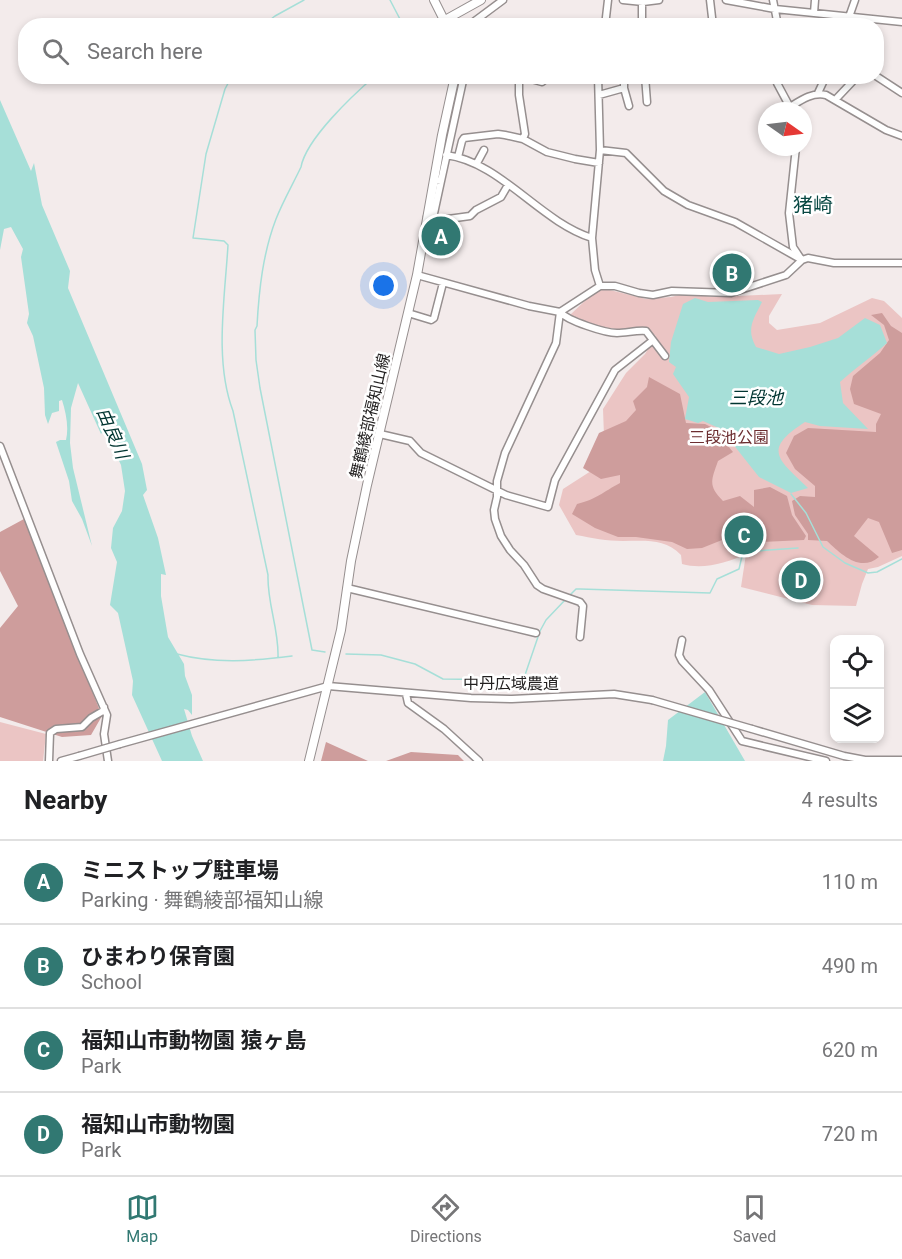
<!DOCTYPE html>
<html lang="en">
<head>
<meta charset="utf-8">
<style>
  :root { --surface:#fff; --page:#f6f6f6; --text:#202124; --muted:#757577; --line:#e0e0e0; --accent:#317872 }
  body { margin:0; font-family:Roboto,"Noto Sans JP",sans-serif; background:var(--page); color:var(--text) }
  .controls { position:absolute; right:18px; bottom:18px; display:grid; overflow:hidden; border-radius:12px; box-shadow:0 3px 9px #0003 }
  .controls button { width:54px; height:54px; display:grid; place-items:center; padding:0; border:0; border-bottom:2px solid var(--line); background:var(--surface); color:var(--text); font:30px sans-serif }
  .compass { position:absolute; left:758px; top:102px; width:54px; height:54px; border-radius:50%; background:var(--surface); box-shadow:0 3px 9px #0003; rotate:104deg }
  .you { position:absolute; left:384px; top:286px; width:21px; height:21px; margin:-15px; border:4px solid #fff; border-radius:50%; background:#1a73e8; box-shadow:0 0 0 9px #1a73e833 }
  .badge { display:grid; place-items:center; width:39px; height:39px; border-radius:50%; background:var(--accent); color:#fff; font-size:20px; font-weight:700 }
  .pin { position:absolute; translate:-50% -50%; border:3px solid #fff; box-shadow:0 2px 6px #0006 }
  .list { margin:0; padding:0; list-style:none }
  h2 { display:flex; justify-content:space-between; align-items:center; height:78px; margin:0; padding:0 24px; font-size:26px }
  h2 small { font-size:20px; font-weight:400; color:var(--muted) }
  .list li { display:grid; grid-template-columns:39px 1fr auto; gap:18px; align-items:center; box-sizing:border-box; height:84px; padding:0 24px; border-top:2px solid var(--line) }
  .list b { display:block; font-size:22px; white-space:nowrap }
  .list p { margin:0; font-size:20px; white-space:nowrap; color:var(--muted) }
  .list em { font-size:20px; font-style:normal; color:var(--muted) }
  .icon { flex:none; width:33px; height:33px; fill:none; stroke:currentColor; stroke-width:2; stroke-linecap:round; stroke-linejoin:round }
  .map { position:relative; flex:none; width:902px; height:761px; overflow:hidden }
  .search { position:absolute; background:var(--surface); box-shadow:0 3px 9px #0003; left:18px; right:18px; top:18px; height:66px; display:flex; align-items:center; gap:15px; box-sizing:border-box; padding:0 21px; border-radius:24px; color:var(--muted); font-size:22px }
  .sheet { height:414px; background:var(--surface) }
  nav { display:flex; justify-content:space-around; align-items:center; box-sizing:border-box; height:84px; border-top:2px solid var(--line); background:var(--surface); font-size:16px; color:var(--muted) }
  nav a { display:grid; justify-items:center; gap:3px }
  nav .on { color:var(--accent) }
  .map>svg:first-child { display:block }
</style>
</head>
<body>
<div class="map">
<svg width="902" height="761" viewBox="0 0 902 761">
  <rect width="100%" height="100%" fill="#f3ebeb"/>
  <path fill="#ebc5c4" d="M602,288L646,299L671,297L684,294L716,297L782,294L769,316V323L777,330L820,323L872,298L884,301L902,318V556L878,567L868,569L862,584L856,606L812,605L741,587L746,554C727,563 703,570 682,564L681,555C665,538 645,541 623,541C607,541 592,538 576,535L559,505L563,489L591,471L604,436L603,409L626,373L645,354L656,336C635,320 638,331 616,329C600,328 585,321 570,315L590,296Z
    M0,722L46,734L43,761H0Z"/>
  <path fill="#ce9d9c" d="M882,313L891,326L902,333V550L892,553L879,522L868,518L854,536L879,557C860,573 841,554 827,541L808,540V534L795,515L792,501L800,496L815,497V486L795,469L786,453L794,436L808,428L876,432V424L881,414L854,404L850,389L853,376L880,353L889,340L884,325L871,315Z
    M649,377L680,394L686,423L705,424L719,431L723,440L733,452L718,461C711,481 708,486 723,501L740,496L754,507V490L770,487L787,496L792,515L806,536L804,540L761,542L731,548L727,538L702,548L687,549L672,542L636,537H618L595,528L572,514L577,504C597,499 603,492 620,483V475L601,479L583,468L599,433L626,421L636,410L633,401L647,387Z
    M24,519L102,716L91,735L62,737L0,717V628L18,606L0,571V532Z
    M326,742L368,761H321Z
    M411,752L458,755L464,761H386Z"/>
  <path fill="#a6dfd8" d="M0,100L31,171L34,163L42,205L70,271L68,288L142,464L147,490L143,495L158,538L166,575L161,574V596L168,637L184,664L185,676L192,695V715L188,710L184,709L192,736L203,761H162L132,695L133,681L118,613L110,605L117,562L111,548L113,528L122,511L125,491L121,465L104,430L101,434L78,383L71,408L70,443L73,468L92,546L82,519L72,501L69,481L56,442L60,440H66C69,427 66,413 62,400L59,401V411L52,413L48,424L45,415L44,388L33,336L27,323L29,314L21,257L23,249L11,227L4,229L0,250Z
    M695,298L708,302L758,300L762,302C753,320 746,329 756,347L779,354L810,347L838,338L865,318L880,325L887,343C872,357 855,368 840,382L843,403L868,429L820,426L805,422C761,450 779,460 808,488L791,493L759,477L721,429L703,421L698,423L685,419L689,397L673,374L676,367L669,362L671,342L683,304Z
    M705,692L745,761H663L666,746L668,720Z"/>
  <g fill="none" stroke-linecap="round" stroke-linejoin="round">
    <path stroke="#a6dfd8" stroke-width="1.5" d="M390,0L402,23
      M262,26L275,16L304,0
      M232,76L225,89L206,154L193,238L224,241L228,245C225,297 214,361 233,411L268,575C267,603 279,629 278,657
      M791,494L806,513L823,547L845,563L868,573L877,572L902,559
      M569,596L576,589H580L710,593L717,579L739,569L743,552L798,548
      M325,652L312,650L260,388L256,360L255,330L257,326C259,289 263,253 276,219C283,201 293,184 301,167C306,139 353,95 375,76
      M177,654C214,664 254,661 292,656
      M346,654L381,655L415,664L443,679L514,680L525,675L540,631L546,620L565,600"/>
    <g stroke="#968f8f" stroke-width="9">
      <path id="minor" d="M623,0L643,2L659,0
        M642,0V26
        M710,0L713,26
        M726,0L775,9L902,22
        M773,0L778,26
        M814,13L815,0
        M831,15L835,26
        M849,17L855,0
        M468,26L503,0
        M605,26L608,0
        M519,76V95L525,134L523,139
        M520,76L542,82L550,76
        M574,76L598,78L605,76
        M645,76L647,102
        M777,76V83L792,111
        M876,76L902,93
        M624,88L629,106
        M818,93L826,76
        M599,95L624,88V76
        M836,99L853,81
        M790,107C801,100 812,92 826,95L886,130L902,136
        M796,147L789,213L793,247L801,259
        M600,150L626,153L664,191L688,205L735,222L802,260
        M446,155C501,162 539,221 592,238L595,270L600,286
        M458,157L462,141L464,138L498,134L505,135L523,139L547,152L575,159L599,163
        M477,163L484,150
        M434,180L441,181L464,76
        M427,217L448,219L470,216L476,210L501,197L508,185
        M433,218L441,181
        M592,238L600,150L598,76
        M417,275L529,306L560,312L600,286H615L639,293L653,295L672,291L731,293L786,275L802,260L808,258L834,263H902
        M560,312L556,343L505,453L497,481V497L494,510L495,519L501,536L510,550L524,565L537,585L543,589L580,602L583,606L580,637
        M560,312C568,321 605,333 617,333C627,333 636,330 646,331L665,356
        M408,313L431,320L434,318L443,283
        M380,434L410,441L421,453L506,495L548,507L555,480L615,370L652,341
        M0,446L80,654L107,715L104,734L108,761
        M347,588L536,633
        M682,640L679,655L682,661L709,690L742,741L826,761
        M406,694L408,703L444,729L479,761
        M752,729L844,756L865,760H902
        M120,744L328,686L471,698L512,699L614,694L652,700
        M49,761L50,733L56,729L82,727L91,718L103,711L104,707
        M61,761L79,756"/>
    </g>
    <g stroke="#968f8f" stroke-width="10">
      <path id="major" d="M434,0L447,26
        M445,20L481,0
        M309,761L341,630L351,561L367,485L417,275L442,135L455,76"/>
    </g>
    <use href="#minor" stroke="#fff" stroke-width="6"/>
    <use href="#major" stroke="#fff" stroke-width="8"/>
    <g stroke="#968f8f" stroke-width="9" stroke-linecap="butt">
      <path id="minor-bridge" d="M652,700L752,729
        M79,756L120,744"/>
    </g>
    <use href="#minor-bridge" stroke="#fff" stroke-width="6"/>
  </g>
  <g text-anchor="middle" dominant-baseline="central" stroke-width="5" stroke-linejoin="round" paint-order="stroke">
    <g font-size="16" fill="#211f1f" stroke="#fff">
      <text transform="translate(370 416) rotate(-77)">舞鶴綾部福知山線</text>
      <text x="511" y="683">中丹広域農道</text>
    </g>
    <g font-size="16" fill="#6c2e30" stroke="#fff">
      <text x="729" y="437">三段池公園</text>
    </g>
    <g font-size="18" font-style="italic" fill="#003531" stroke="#fff">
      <text x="756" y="397">三段池</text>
      <text transform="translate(113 433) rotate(67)">由良川</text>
    </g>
    <g font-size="20" fill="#084843" stroke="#fff">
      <text x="813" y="205">猪崎</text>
    </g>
  </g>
</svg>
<div class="controls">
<button><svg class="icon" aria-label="locate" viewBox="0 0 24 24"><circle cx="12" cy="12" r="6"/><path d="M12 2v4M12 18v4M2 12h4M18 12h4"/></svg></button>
<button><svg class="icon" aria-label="layers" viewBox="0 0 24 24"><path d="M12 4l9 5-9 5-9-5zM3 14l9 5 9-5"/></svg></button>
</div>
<svg class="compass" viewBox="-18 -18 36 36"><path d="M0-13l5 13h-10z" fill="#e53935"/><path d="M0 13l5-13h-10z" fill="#757577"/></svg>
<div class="you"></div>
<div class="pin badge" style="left:441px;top:236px">A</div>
<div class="pin badge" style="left:732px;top:273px">B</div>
<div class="pin badge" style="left:744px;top:535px">C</div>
<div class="pin badge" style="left:801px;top:580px">D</div>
<div class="search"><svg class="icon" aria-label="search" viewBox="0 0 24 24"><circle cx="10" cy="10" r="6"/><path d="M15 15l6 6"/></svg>Search here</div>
</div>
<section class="sheet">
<h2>Nearby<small>4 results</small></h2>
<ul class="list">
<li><span class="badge">A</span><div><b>ミニストップ駐車場</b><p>Parking · 舞鶴綾部福知山線</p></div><em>110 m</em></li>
<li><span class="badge">B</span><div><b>ひまわり保育園</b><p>School</p></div><em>490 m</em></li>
<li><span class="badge">C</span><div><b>福知山市動物園 猿ヶ島</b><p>Park</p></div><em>620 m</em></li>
<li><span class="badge">D</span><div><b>福知山市動物園</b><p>Park</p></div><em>720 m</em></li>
</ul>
</section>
<nav>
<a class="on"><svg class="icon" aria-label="map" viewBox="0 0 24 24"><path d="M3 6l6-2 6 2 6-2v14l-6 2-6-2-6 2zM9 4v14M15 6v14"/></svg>Map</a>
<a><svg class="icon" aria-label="directions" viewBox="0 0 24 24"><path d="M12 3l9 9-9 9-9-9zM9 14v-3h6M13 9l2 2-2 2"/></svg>Directions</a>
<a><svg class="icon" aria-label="saved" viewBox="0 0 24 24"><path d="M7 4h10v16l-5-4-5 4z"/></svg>Saved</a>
</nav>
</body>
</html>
